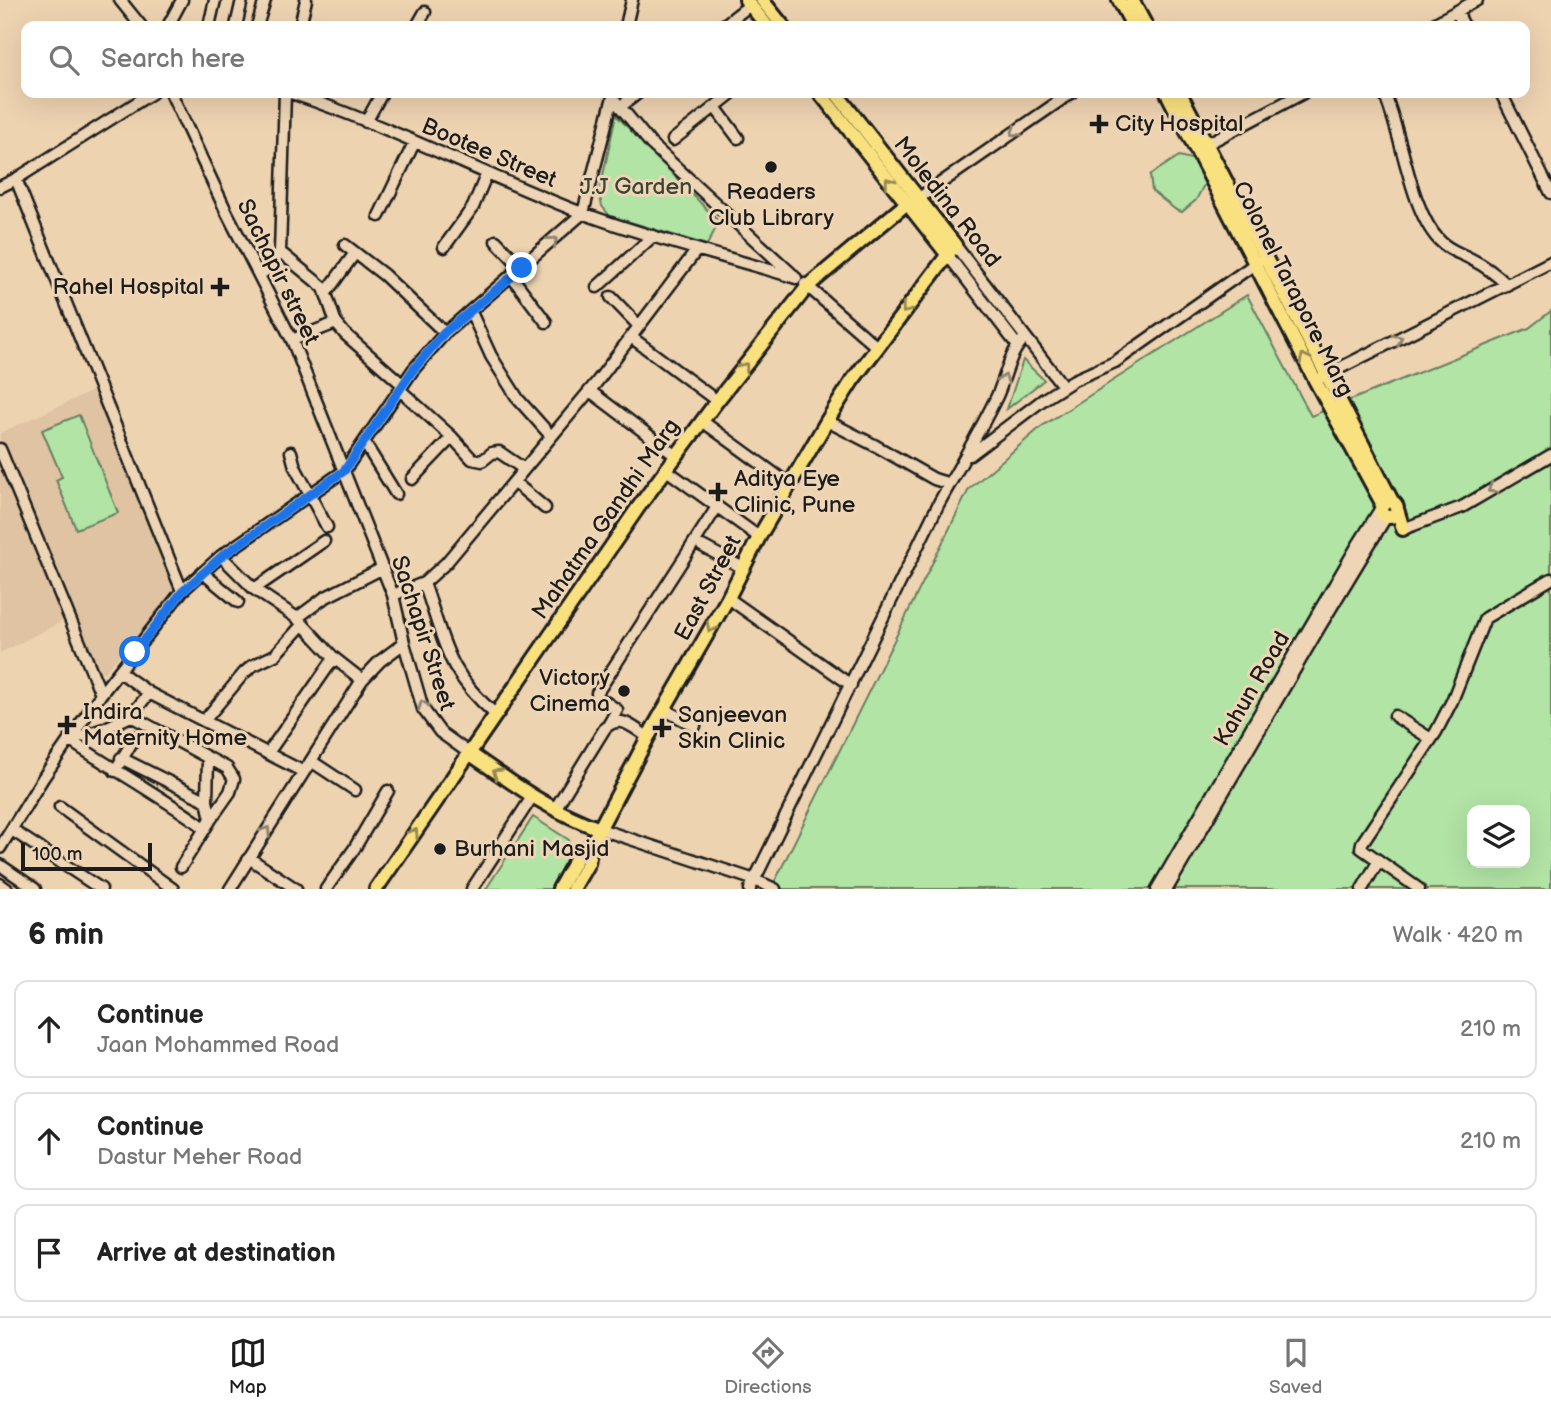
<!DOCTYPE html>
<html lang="en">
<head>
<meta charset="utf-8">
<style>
  :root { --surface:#fff; --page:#f2f2f2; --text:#222; --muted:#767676; --line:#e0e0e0; --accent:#1c1c1c }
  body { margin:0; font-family:"Balsamiq Sans",sans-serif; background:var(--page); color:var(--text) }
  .controls { position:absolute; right:21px; bottom:21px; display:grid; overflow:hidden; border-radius:14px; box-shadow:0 7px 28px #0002 }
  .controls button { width:63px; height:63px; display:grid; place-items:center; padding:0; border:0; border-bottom:2px solid var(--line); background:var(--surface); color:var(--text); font:35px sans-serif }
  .scale { position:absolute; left:21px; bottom:18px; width:131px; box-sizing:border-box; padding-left:7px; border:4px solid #1c1c1c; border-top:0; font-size:19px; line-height:24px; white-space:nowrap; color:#1c1c1c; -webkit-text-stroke:5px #edd5b5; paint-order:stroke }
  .stop { position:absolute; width:21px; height:21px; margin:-16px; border:5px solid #1a73e8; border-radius:50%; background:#fff }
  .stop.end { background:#1a73e8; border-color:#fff; box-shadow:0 2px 7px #0008 }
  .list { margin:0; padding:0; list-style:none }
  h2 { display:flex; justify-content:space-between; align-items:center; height:91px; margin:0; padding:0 28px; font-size:30px }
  h2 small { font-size:23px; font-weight:400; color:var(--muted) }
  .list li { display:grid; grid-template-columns:46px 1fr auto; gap:21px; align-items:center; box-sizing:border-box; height:98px; margin:0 14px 14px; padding:0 14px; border:2px solid var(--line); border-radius:14px }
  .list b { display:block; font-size:26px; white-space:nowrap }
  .list p { margin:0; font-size:23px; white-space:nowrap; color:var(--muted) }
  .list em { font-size:23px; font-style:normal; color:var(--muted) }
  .icon { flex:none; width:38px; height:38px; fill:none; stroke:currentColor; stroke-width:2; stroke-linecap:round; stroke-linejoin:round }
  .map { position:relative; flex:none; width:1551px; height:889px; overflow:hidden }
  .search { position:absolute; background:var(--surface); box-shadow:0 7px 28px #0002; left:21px; right:21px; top:21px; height:77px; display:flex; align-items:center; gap:18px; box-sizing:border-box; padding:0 24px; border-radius:14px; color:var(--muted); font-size:26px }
  .sheet { height:427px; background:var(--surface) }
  nav { display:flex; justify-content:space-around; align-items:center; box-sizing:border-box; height:98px; border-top:2px solid var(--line); background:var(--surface); font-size:19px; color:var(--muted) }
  nav a { display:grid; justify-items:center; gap:4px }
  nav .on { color:var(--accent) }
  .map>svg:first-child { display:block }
</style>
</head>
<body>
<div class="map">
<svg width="1551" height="889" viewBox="0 0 1551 889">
  <rect width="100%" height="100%" fill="#eed3b1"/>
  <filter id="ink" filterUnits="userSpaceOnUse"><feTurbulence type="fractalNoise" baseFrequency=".0143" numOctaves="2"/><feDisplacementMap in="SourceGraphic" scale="14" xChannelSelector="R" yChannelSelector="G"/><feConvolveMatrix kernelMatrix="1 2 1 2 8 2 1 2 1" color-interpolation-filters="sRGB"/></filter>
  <g filter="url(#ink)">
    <path fill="#dfc3a2" d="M99,388L177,590L105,672H99L0,439V433Z
      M0,461L65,620L0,653Z"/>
    <path fill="#b2e4a5" stroke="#678060" stroke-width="2" fill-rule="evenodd" d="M616,115L719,222L707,245L610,216L602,206L599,194Z
      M1179,156L1195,160L1206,181L1196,200L1182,212L1176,210L1152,191L1150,175Z
      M1247,295L1311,416L1529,328L1551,311V889H771L969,489L1042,426ZM1472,810H1525V863H1472Z
      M1023,360L1044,380L1007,409Z
      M79,415L118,513L76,529L56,480L62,477L42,430Z
      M533,817L569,840L567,863L551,889H486Z"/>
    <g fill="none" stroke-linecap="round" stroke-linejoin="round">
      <g stroke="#1c1c1c" stroke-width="15">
        <path id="minor" d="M120,0L141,26
          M1457,12L1464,26
          M168,26L182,0
          M209,26L215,0
          M236,26L242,0
          M257,26L265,0
          M300,26L306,0
          M417,26L425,12
          M626,26L632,0
          M723,26L750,5
          M1430,26L1477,0
          M171,93L226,211L292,340L393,595L404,643L423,709L440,732L469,753
          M291,93C390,126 484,175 582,213C652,239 725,256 796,278
          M1384,93C1402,133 1410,210 1439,240C1448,250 1460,253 1471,259C1485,266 1496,274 1507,285
          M1501,93L1551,193
          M613,98L651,144L793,275
          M620,107L638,93
          M715,107L738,138
          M366,122L382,93
          M673,140L732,93
          M1203,146L1303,93
          M16,179L182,591
          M0,187L16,179L152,93
          M919,198L1071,93
          M379,216L414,143
          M496,241L522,268
          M345,245L384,275L445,333
          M955,245L1063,386
          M444,247L473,207L487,173
          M280,252L324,288L336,323L345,334L403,385
          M947,254L1017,345
          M259,275L271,267L280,252L285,93
          M512,277L546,322
          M805,284L878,348
          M597,287L653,236
          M326,293L355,253
          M611,297L639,326
          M471,312L491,356L518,399L551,436
          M631,337L717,401
          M292,340L336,323
          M1322,377L1551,262
          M400,390L452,437L472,459L482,461L492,453L499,452L524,469
          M590,391L676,456
          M702,421L790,485
          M827,421L876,446L934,479L950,484
          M364,442L396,494
          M0,449L101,694
          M291,452L295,467L327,527
          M970,455L1044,399L1074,380L1115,362L1259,261
          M665,469L759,537
          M412,479L452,437
          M514,482L545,508
          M1403,529L1462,507L1551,455
          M702,546L743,568
          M221,556L254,589L297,618L334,658L362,680
          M203,573L238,602
          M424,583C445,642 445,670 495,714
          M254,589L324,541
          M393,595L424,583L446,563L596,383L696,251
          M728,598L851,685
          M297,618L324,598L383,568
          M120,672L149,693L304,772
          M665,710L695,726
          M131,716L227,768L234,779L230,792L211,819L181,867
          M1395,716L1431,739
          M204,721L244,673L252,666L275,655L302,625
          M609,724L617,710L598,697L597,693L717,507
          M69,740C114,770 161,796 205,828
          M70,740L101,730L131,716L149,693
          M268,753L334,658
          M121,758L207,801
          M208,758L207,801L211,819
          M311,761L355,790
          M115,771L135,737
          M60,807L173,889
          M555,809L605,728C621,713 633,728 648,737
          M600,829L755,880L775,889
          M12,830L101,889
          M0,848L43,778L101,694L182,591L221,556L344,471L413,370L445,333L583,213L614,93
          M249,858L296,889
          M0,865L35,889
          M0,884L7,889
          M230,889L362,680L380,661L404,643
          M326,889L354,849L388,791
          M472,889L532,797
          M750,889L939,503C959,467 979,433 997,396C1006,377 1009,352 1025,338
          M1157,889L1356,548L1381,508
          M1167,889L1319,628L1386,517
          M1362,889L1378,862
          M1419,889L1361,848L1362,843L1436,732L1452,701L1485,618L1551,579"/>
      </g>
      <g stroke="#1c1c1c" stroke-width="18">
        <path id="major" d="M746,0L767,26
          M762,0L783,26
          M1119,0L1133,26
          M1132,0L1146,26
          M820,93L947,254
          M1167,93L1315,380L1383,505
          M1180,93L1393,503
          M1381 509a8 8 0 1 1 16 0a8 8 0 1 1-16 0Z
          M1397,509L1403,529
          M469,753C511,782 551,812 600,829
          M376,889L637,509L717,401L808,286L906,204
          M559,889L577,857L591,845
          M573,889L588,863L591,845L648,737L728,598L759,537L827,421L852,381L955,245L836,93"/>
      </g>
      <use href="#minor" stroke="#edd5b5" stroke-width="10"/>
      <use href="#major" stroke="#fae180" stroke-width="12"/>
    </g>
    <defs><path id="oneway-chevron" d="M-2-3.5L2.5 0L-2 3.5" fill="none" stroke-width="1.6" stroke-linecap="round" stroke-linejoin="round" transform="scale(1.75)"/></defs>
    <g stroke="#8f8270">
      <use href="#oneway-chevron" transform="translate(1015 132) rotate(145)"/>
      <use href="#oneway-chevron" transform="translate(553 241) rotate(-41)"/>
      <use href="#oneway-chevron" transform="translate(1398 339) rotate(-26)"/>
      <use href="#oneway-chevron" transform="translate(1004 379) rotate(-69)"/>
      <use href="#oneway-chevron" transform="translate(1492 489) rotate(149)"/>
      <use href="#oneway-chevron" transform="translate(423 705) rotate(-111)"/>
      <use href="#oneway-chevron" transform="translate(266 831) rotate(-57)"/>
    </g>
    <g stroke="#968853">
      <use href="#oneway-chevron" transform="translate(889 182) rotate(-128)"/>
      <use href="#oneway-chevron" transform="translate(906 309) rotate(127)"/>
      <use href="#oneway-chevron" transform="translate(1304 358) rotate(-117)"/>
      <use href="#oneway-chevron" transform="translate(744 367) rotate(-52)"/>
      <use href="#oneway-chevron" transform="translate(711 628) rotate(119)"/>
      <use href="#oneway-chevron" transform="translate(497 773) rotate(-145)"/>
      <use href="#oneway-chevron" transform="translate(414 833) rotate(-56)"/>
    </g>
  </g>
  <g fill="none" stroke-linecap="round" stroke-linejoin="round" filter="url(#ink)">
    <path stroke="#1a73e8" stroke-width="9" d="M135,652L182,592L222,556L344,471L413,370L444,333L522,268"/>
  </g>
  <g fill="#1c1c1c" stroke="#edd5b5" stroke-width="2.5">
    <path d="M1095.5 113.5h7v7h7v7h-7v7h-7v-7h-7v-7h7z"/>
    <circle cx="771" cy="167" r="7"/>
    <path d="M216.5 276.5h7v7h7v7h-7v7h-7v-7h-7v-7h7z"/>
    <path d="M714.5 481.5h7v7h7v7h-7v7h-7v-7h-7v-7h7z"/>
    <circle cx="624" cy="691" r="7"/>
    <path d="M63.5 714.5h7v7h7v7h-7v7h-7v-7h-7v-7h7z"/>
    <path d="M658.5 717.5h7v7h7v7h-7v7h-7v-7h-7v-7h7z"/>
    <circle cx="440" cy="849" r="7"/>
  </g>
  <g text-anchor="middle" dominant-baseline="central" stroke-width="6" stroke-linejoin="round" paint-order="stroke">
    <g font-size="23" fill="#1c1c1c" stroke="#edd5b5" text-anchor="start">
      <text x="1115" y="124">City Hospital</text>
      <text x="771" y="192" text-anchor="middle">Readers<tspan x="771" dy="26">Club Library</tspan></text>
      <text x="204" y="287" text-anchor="end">Rahel Hospital</text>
      <text x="734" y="479">Aditya Eye<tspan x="734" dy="26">Clinic, Pune</tspan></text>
      <text x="610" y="678" text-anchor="end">Victory<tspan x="610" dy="26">Cinema</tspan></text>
      <text x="83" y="712">Indira<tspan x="83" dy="26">Maternity Home</tspan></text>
      <text x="678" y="715">Sanjeevan<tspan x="678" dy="26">Skin Clinic</tspan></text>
      <text x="454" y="849">Burhani Masjid</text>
    </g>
    <g font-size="23" fill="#1c1c1c" stroke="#edd5b5">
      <text transform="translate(489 153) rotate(23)">Bootee Street</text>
      <text transform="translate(947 202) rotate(52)">Moledina Road</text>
      <text transform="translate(278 272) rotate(64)">Sachapir street</text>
      <text transform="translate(1293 289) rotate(63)">Colonel Tarapore Marg</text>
      <text transform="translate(606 519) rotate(-55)">Mahatma Gandhi Marg</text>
      <text transform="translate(708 588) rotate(-62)">East Street</text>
      <text transform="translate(423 633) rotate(72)">Sachapir Street</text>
      <text transform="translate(1252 689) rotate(-60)">Kahun Road</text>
    </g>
    <g font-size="23" fill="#3a4437" stroke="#edd5b5">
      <text x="636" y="187">J.J Garden</text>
    </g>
  </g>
</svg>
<div class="controls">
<button><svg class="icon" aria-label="layers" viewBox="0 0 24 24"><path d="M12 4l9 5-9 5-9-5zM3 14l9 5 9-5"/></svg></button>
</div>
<div class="scale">100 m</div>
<div class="stop" style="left:135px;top:652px"></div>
<div class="stop end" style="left:522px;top:268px"></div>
<div class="search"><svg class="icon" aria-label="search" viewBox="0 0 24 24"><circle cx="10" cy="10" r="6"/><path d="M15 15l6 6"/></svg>Search here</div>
</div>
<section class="sheet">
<h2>6 min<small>Walk · 420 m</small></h2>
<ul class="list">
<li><svg class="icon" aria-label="ahead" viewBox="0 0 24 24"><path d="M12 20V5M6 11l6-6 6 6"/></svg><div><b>Continue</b><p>Jaan Mohammed Road</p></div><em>210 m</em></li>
<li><svg class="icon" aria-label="ahead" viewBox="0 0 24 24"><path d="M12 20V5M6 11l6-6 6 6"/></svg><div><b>Continue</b><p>Dastur Meher Road</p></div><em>210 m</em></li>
<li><svg class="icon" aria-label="arrive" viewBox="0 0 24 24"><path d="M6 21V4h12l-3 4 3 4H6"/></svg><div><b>Arrive at destination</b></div></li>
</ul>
</section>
<nav>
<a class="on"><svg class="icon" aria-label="map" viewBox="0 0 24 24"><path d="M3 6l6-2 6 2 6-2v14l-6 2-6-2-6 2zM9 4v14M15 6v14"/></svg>Map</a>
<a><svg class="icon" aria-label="directions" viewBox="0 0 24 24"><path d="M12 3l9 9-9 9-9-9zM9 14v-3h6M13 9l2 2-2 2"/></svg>Directions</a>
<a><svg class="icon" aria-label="saved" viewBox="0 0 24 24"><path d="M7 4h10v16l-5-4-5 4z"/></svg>Saved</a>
</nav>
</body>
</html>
